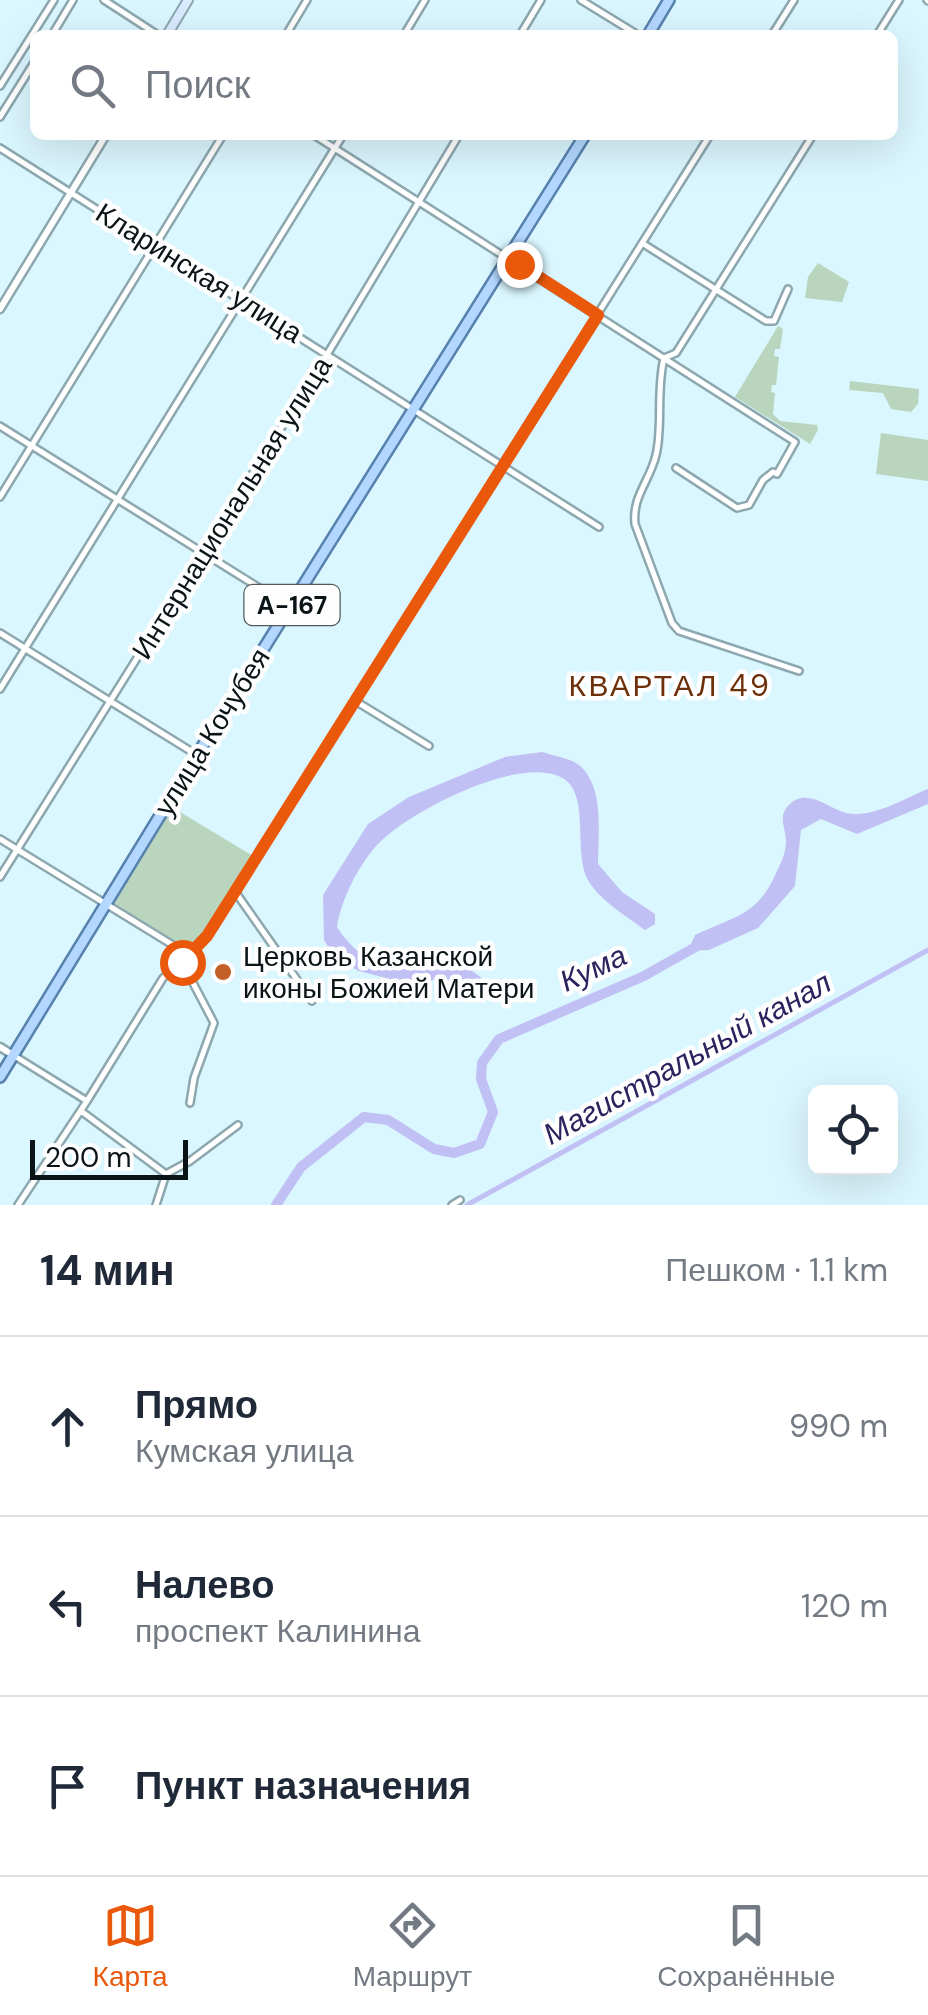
<!DOCTYPE html>
<html lang="ru">
<head>
<meta charset="utf-8">
<style>
  :root { --surface:#fff; --page:#f2f2f3; --text:#1f2937; --muted:#747a83; --line:#e0e1e3; --accent:#ea580c }
  body { margin:0; font-family:"DM Sans",sans-serif; background:var(--page); color:var(--text) }
  .controls { position:absolute; right:30px; bottom:30px; display:grid; overflow:hidden; border-radius:15px; box-shadow:0 10px 40px #0002 }
  .controls button { width:90px; height:90px; display:grid; place-items:center; padding:0; border:0; border-bottom:2px solid var(--line); background:var(--surface); color:var(--text); font:50px sans-serif }
  .scale { position:absolute; left:30px; bottom:25px; width:158px; box-sizing:border-box; padding-left:10px; border:5px solid #0a1417; border-top:0; font-size:28px; line-height:35px; white-space:nowrap; color:#0a1417; -webkit-text-stroke:8px #fefefe; paint-order:stroke }
  .stop { position:absolute; width:30px; height:30px; margin:-22px; border:8px solid #ea580c; border-radius:50%; background:#fff }
  .stop.end { background:#ea580c; border-color:#fff; box-shadow:0 2px 10px #0008 }
  .list { margin:0; padding:0; list-style:none }
  h2 { display:flex; justify-content:space-between; align-items:center; height:130px; margin:0; padding:0 40px; font-size:42px }
  h2 small { font-size:32px; font-weight:400; color:var(--muted) }
  .list li { display:grid; grid-template-columns:65px 1fr auto; gap:30px; align-items:center; box-sizing:border-box; height:180px; padding:0 40px; border-top:2px solid var(--line) }
  .list b { display:block; font-size:38px; white-space:nowrap }
  .list p { margin:0; font-size:32px; white-space:nowrap; color:var(--muted) }
  .list em { font-size:32px; font-style:normal; color:var(--muted) }
  .icon { flex:none; width:55px; height:55px; fill:none; stroke:currentColor; stroke-width:2; stroke-linecap:round; stroke-linejoin:round }
  .map { position:relative; flex:none; width:928px; height:1205px; overflow:hidden }
  .search { position:absolute; background:var(--surface); box-shadow:0 10px 40px #0002; left:30px; right:30px; top:30px; height:110px; display:flex; align-items:center; gap:25px; box-sizing:border-box; padding:0 35px; border-radius:15px; color:var(--muted); font-size:38px }
  .sheet { height:670px; background:var(--surface) }
  nav { display:flex; justify-content:space-around; align-items:center; box-sizing:border-box; height:140px; border-top:2px solid var(--line); background:var(--surface); font-size:28px; color:var(--muted) }
  nav a { display:grid; justify-items:center; gap:5px }
  nav .on { color:var(--accent) }
  .map>svg:first-child { display:block }
</style>
</head>
<body>
<div class="map">
<svg width="928" height="1205" viewBox="0 0 928 1205">
  <rect width="100%" height="100%" fill="#daf6fe"/>
  <path fill="#b9d5bd" d="M818,263L849,282L842,302L805,298L808,277Z
    M778,326L783,329L780,349H775L774,356L779,357L776,385H772L771,392L775,393L773,414L780,421L817,425L818,430L810,444L735,397Z
    M850,381L919,389L918,404L911,412L891,409L883,393L849,390Z
    M881,433L928,440V481L876,474Z
    M170,806L253,856L204,933L186,950L110,903Z"/>
  <path fill="#c1c0f4" d="M542,752C553,756 570,758 579,765C605,787 598,833 598,864L622,892L655,914V924L645,930C628,917 599,900 588,880C573,851 590,796 564,779C522,752 406,813 377,845C358,866 341,900 337,927C349,946 377,974 401,966C415,962 426,956 440,958C459,961 475,972 489,984L488,998L476,999L468,983L440,978L413,985L359,971L336,960L324,940L323,895L368,824L409,797L505,757Z
    M928,789V804L857,834L821,819L801,830L795,886L758,928L709,950L688,951L695,935C735,916 758,916 777,871C782,861 786,852 786,841C786,828 777,817 789,805C807,787 827,808 846,813C872,819 905,798 928,789Z"/>
  <g fill="none" stroke-linecap="round" stroke-linejoin="round">
    <path stroke="#c1c0f4" stroke-width="5" d="M467,1205L928,950"/>
    <path stroke="#c1c0f4" stroke-width="10" d="M276,1205L301,1167L364,1117L388,1120L434,1149L454,1153L480,1144L493,1112L481,1079L482,1063L499,1039L644,976L699,945"/>
    <g stroke="#8da7af" stroke-width="10">
      <path id="minor" d="M104,0L158,35
        M581,0L638,35
        M927,0L928,1
        M52,35L73,0
        M286,35L307,0
        M404,35L425,0
        M520,35L541,0
        M772,35L794,0
        M877,35L899,0
        M0,86L54,0
        M0,117L35,61
        M314,135L795,442L777,474L773,472L763,480L749,505L737,508L676,468
        M0,148L599,527
        M642,243L766,321H774L788,289
        M0,426L290,607
        M0,497L223,135
        M0,633L197,755
        M799,671L679,631L672,623L635,524C632,496 650,481 656,455C663,427 656,391 664,358L676,353L813,135
        M0,689L343,135
        M357,702L429,746
        M0,839L189,955
        M0,877L328,353L459,135
        M236,893L312,1001
        M182,962L214,1023L194,1078L190,1103
        M13,1055L87,1101
        M81,1111L166,1174
        M18,1205L87,1101L163,978L207,936L710,135
        M156,1205L166,1174L190,1161L238,1125
        M452,1205L460,1200"/>
    </g>
    <g stroke="#8da7af" stroke-width="11">
      <path id="tertiary" d="M0,309L106,135
        M0,1047L13,1055"/>
    </g>
    <g stroke="#8da7af" stroke-width="12">
      <path id="secondary" d="M167,35L188,0"/>
    </g>
    <g stroke="#5782ae" stroke-width="14">
      <path id="primary" d="M648,35L669,0
        M0,1077L197,755L585,135"/>
    </g>
    <use href="#minor" stroke="#fff" stroke-width="5"/>
    <use href="#tertiary" stroke="#fff" stroke-width="6"/>
    <use href="#secondary" stroke="#d9ebff" stroke-width="8"/>
    <use href="#primary" stroke="#b3d7ff" stroke-width="9"/>
  </g>
  <g fill="none" stroke-linecap="round" stroke-linejoin="round">
    <path stroke="#ea580c" stroke-width="12" d="M182,962L207,936L598,315L519,264"/>
  </g>
  <circle fill="#c35f27" stroke="#fefefe" stroke-width="4" cx="223" cy="972" r="10"/>
  <g text-anchor="middle" dominant-baseline="central" stroke-width="9" stroke-linejoin="round" paint-order="stroke">
    <rect fill="#fefefe" stroke="#535a5c" stroke-width="2.5" x="244.5" y="585" width="95" height="40" rx="8"/>
    <g font-size="25" font-weight="bold" fill="#0a1417">
      <text x="292" y="605">А-167</text>
    </g>
    <g font-size="28" fill="#0a1417" stroke="#fefefe">
      <text transform="translate(199 273) rotate(32)">Кларинская улица</text>
      <text transform="translate(232 508) rotate(-58)">Интернациональная улица</text>
      <text transform="translate(212 732) rotate(-58)">улица Кочубея</text>
    </g>
    <g font-size="28" fill="#0a1417" stroke="#fefefe" text-anchor="start">
      <text x="243" y="956">Церковь Казанской<tspan x="243" dy="32">иконы Божией Матери</tspan></text>
    </g>
    <g font-size="30" letter-spacing="2.5" fill="#6e300a" stroke="#fefefe">
      <text x="670" y="685">КВАРТАЛ 49</text>
    </g>
    <g font-size="30" font-style="italic" fill="#2b225e" stroke="#fefefe">
      <text transform="translate(593 968) rotate(-25)">Кума</text>
      <text transform="translate(687 1058) rotate(-29)">Магистральный канал</text>
    </g>
  </g>
</svg>
<div class="controls">
<button><svg class="icon" aria-label="locate" viewBox="0 0 24 24"><circle cx="12" cy="12" r="6"/><path d="M12 2v4M12 18v4M2 12h4M18 12h4"/></svg></button>
</div>
<div class="scale">200 m</div>
<div class="stop" style="left:182px;top:962px"></div>
<div class="stop end" style="left:519px;top:264px"></div>
<div class="search"><svg class="icon" aria-label="search" viewBox="0 0 24 24"><circle cx="10" cy="10" r="6"/><path d="M15 15l6 6"/></svg>Поиск</div>
</div>
<section class="sheet">
<h2>14 мин<small>Пешком · 1.1 km</small></h2>
<ul class="list">
<li><svg class="icon" aria-label="ahead" viewBox="0 0 24 24"><path d="M12 20V5M6 11l6-6 6 6"/></svg><div><b>Прямо</b><p>Кумская улица</p></div><em>990 m</em></li>
<li><svg class="icon" aria-label="left" viewBox="0 0 24 24"><path d="M17 20v-9H6M10 6l-5 5 5 5"/></svg><div><b>Налево</b><p>проспект Калинина</p></div><em>120 m</em></li>
<li><svg class="icon" aria-label="arrive" viewBox="0 0 24 24"><path d="M6 21V4h12l-3 4 3 4H6"/></svg><div><b>Пункт назначения</b></div></li>
</ul>
</section>
<nav>
<a class="on"><svg class="icon" aria-label="map" viewBox="0 0 24 24"><path d="M3 6l6-2 6 2 6-2v14l-6 2-6-2-6 2zM9 4v14M15 6v14"/></svg>Карта</a>
<a><svg class="icon" aria-label="directions" viewBox="0 0 24 24"><path d="M12 3l9 9-9 9-9-9zM9 14v-3h6M13 9l2 2-2 2"/></svg>Маршрут</a>
<a><svg class="icon" aria-label="saved" viewBox="0 0 24 24"><path d="M7 4h10v16l-5-4-5 4z"/></svg>Сохранённые</a>
</nav>
</body>
</html>
